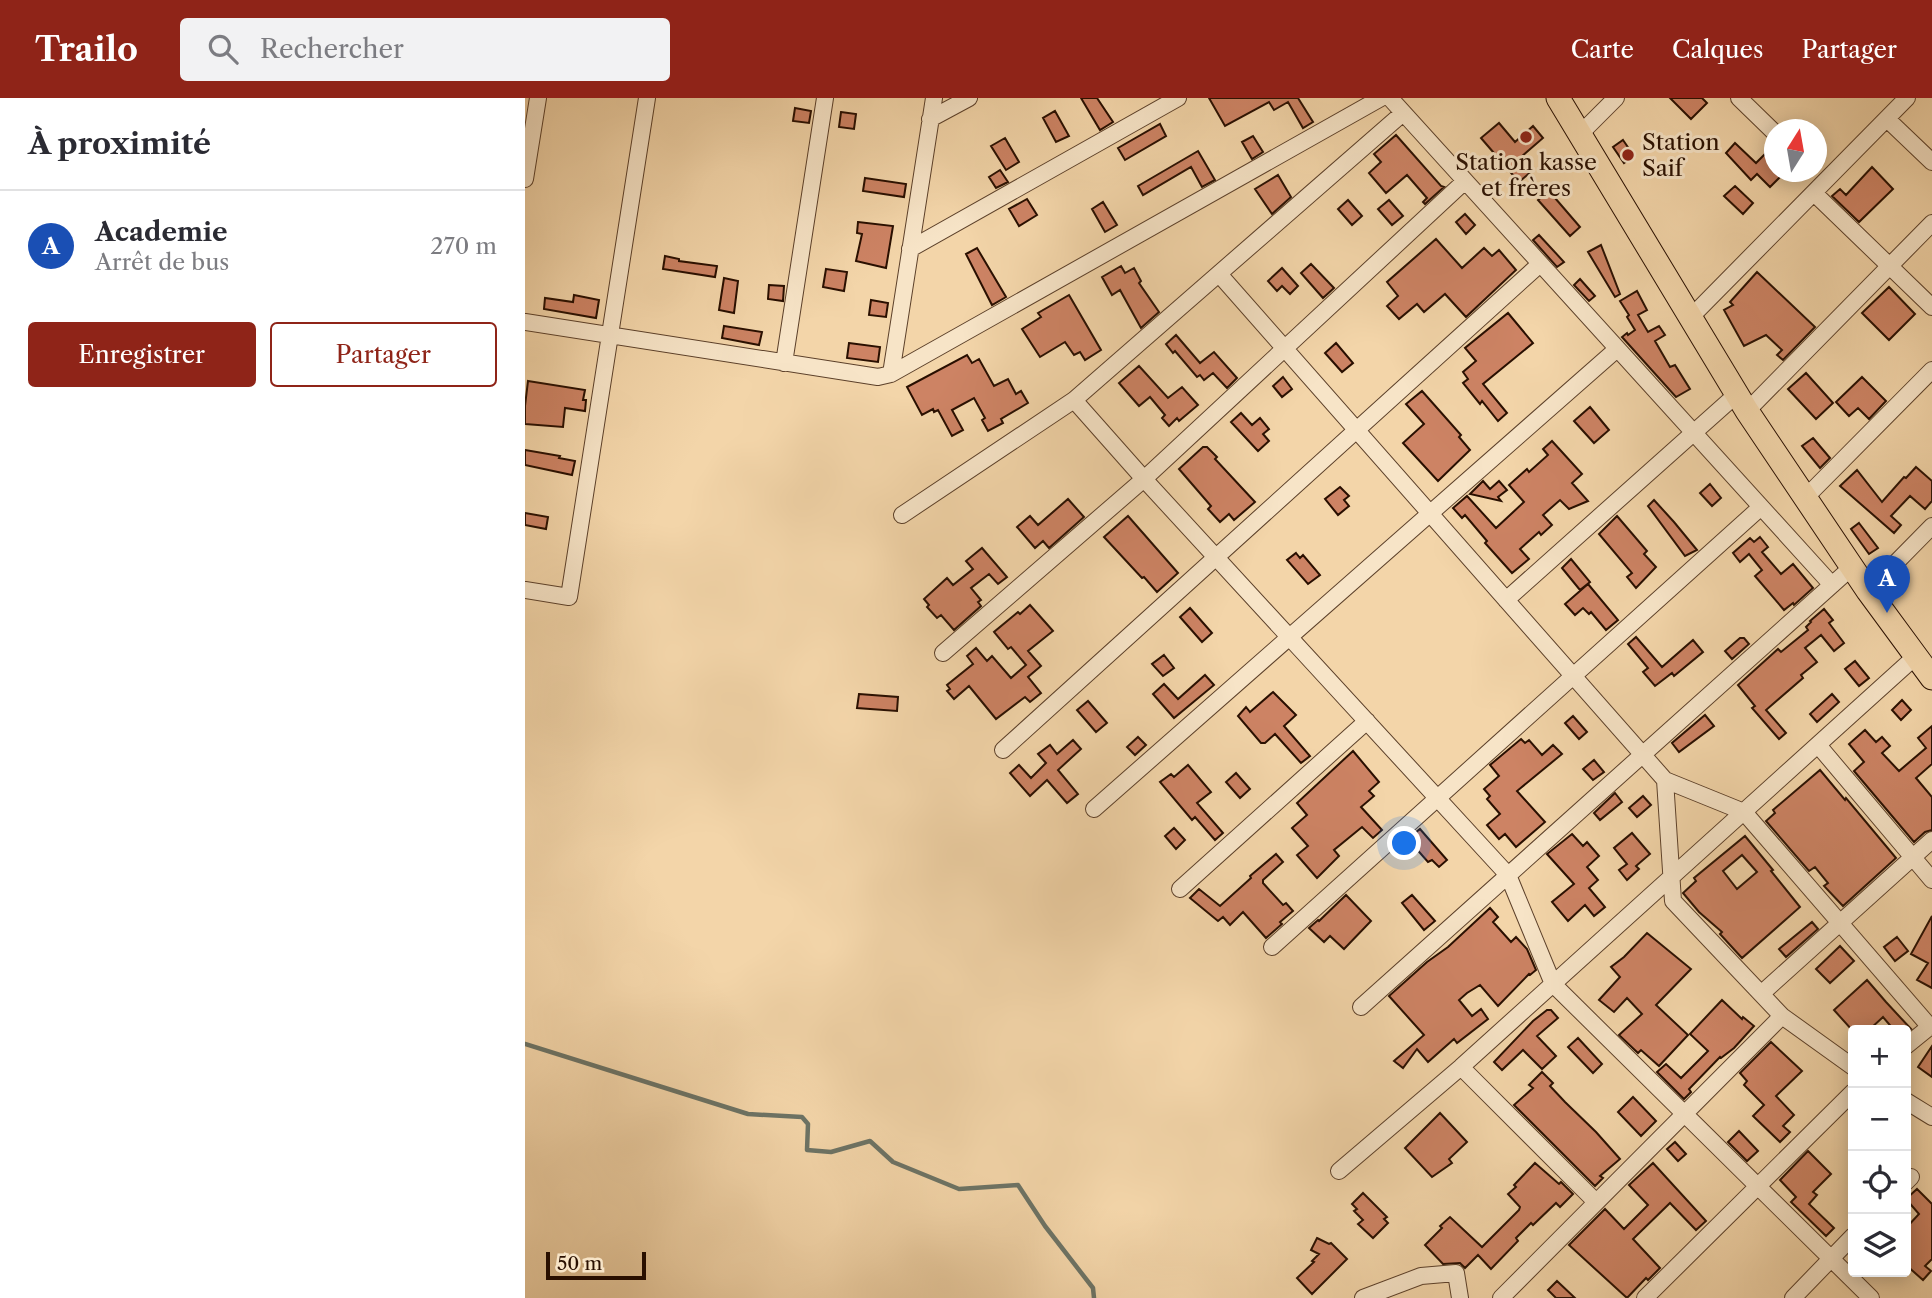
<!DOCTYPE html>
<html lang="fr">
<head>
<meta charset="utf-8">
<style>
  :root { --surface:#fff; --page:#f2f2f3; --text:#2b2b33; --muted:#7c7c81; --line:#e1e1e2; --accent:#8f2418 }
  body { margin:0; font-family:"Libre Caslon Text",serif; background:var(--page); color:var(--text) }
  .controls { position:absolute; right:21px; bottom:21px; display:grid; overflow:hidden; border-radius:7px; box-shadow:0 4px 18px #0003 }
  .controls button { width:63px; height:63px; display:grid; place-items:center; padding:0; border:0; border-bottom:2px solid var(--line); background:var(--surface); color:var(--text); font:35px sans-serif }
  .compass { position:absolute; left:1239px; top:21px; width:63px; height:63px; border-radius:50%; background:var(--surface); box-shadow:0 4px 18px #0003; rotate:11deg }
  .scale { position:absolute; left:21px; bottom:18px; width:100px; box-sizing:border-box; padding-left:7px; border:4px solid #290f00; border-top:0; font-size:19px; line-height:24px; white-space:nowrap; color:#290f00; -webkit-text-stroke:5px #f7e4c7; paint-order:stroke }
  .you { position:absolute; left:880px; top:746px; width:24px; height:24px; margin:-18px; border:5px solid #fff; border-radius:50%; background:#1a73e8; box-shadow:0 0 0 10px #1a73e833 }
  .badge { display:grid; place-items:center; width:46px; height:46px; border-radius:50%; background:var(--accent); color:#fff; font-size:23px; font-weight:700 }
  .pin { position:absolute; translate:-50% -58px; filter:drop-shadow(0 2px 4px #0008) }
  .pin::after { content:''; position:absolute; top:37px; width:24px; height:21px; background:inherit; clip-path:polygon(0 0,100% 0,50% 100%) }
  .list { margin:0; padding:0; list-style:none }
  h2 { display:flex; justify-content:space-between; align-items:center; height:91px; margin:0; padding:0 28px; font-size:30px }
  h2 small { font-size:23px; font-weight:400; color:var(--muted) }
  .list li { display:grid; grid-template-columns:46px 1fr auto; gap:21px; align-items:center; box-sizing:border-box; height:112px; padding:0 28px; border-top:2px solid var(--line) }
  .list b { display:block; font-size:26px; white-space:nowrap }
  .list p { margin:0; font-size:23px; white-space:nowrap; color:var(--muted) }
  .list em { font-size:23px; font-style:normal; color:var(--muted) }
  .actions { display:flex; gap:14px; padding:21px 28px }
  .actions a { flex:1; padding:16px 0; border:2px solid var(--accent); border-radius:7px; text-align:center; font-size:24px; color:var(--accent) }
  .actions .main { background:var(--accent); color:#fff }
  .icon { flex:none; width:38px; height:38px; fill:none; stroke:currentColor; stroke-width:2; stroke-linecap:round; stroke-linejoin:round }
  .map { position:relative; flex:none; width:1407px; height:1200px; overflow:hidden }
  header { display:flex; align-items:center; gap:42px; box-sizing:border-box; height:98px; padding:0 35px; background:var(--accent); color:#fff }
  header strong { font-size:33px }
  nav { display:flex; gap:38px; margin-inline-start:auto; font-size:24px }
  .search { width:490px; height:63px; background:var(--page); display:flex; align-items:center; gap:18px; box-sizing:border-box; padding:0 24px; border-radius:7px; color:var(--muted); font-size:26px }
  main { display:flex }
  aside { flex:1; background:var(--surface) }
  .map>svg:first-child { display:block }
</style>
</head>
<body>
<header>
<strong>Trailo</strong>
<div class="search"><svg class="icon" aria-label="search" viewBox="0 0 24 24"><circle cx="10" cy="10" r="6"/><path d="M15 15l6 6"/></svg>Rechercher</div>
<nav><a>Carte</a><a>Calques</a><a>Partager</a></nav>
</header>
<main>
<aside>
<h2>À proximité<small></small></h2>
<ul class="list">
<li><span class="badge" style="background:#1a4fb4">A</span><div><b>Academie</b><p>Arrêt de bus</p></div><em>270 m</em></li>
</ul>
<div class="actions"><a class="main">Enregistrer</a><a>Partager</a></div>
</aside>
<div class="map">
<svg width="1407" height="1200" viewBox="0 0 1407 1200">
  <rect width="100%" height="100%" fill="#f3d5a9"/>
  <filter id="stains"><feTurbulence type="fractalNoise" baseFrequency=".00286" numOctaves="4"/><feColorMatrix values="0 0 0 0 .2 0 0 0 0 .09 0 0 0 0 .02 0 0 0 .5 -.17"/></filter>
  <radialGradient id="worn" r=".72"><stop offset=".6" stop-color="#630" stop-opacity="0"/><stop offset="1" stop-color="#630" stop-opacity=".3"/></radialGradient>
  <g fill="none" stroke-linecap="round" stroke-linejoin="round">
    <path stroke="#6d7466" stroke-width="4.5" d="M0,946L223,1016L277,1019L283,1026L282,1052L306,1054L345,1043L368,1064L434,1091L493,1087L520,1128L568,1190L569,1200"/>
  </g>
  <path fill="#cd8364" stroke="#290f00" stroke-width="2" fill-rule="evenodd" d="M556,0H572L588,24L575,32Z
    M684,0H773L788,24L778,30L763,4L749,12L744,4L700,28Z
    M1145,0H1177L1182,5L1166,21Z
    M270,10L286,13L284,25L268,23Z
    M530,13L544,38L531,44L518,20Z
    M316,14L331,16L329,31L314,29Z
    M974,25L990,44L1008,28L1018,40L996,59L1008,72L994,84L956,40Z
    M635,26L641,38L600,62L593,50Z
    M871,37L916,88L919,89L900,106L898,104L902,100L882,77L861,95L844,75L856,64L849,56Z
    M728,38L738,54L727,61L717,44Z
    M480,40L494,64L481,72L466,48Z
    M1098,42L1109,58L1099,65L1088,49Z
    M1210,45L1231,65L1250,46V74H1260L1245,89L1232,76L1226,82L1201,55Z
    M673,53L690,82L677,89L666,69L618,97L613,88Z
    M1347,69L1368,91L1334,124L1307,98L1315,91L1321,97Z
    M475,72L483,84L471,90L464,79Z
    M753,77L766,99L747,116L730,91Z
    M340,80L381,86L379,99L338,93Z
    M1210,88L1228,105L1218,116L1199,98Z
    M1024,93L1055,129L1045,138L1013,102Z
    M502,101L512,117L494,128L484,111Z
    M823,102L837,118L827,127L813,111Z
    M864,102L878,118L867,127L853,111Z
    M578,104L592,127L580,134L567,111Z
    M940,116L950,127L941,136L931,124Z
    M333,124L368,128L361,170L331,163L337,136L332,135Z
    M1014,137L1039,164L1032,169L1008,142Z
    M911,141L937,170L959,150L967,158L974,152L991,172L941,219L920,196L899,214L892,206L874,221L862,208L873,198L862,184Z
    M1076,147L1095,196L1090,199L1063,154Z
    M452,150L481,199L467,207L441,156Z
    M140,158L154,161V163L192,168L190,179L138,171Z
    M786,166L809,190L798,200L776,175Z
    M596,168L600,175L609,170L616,183L614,185L634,214L616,230L595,192L587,197L577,179Z
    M757,170L773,188L765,196L757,188L752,193L743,183Z
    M301,171L322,174L319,193L298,189Z
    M1232,174L1290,229L1258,262L1252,257L1257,252L1241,237L1219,248L1199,212L1208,207L1205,204Z
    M199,180L213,183L209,215L194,212Z
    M1055,181L1070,198L1064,203L1049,187Z
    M244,187L259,188L258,203L243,201Z
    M1364,189L1390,216L1364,242L1337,215Z
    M1112,193L1122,212L1113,217L1123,234L1134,228L1140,237L1130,243L1145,269L1150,267L1165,291L1151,299L1097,239L1102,235L1103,237L1110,232L1102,219L1104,217L1095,203Z
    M49,197L74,202L71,220L19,211L20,200L48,204Z
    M544,197L576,252L560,262L555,254L549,257L540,244L515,259L497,231L516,219L513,215Z
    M346,202L363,205L361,219L344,217Z
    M983,215L1008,245L958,286L982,315L973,323L957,303L955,306L938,285L943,281L938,274L951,263L940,250Z
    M199,228L237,234L234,247L197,240Z
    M651,237L675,265L689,254L712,280L702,290L688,275L679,282L675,277L672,279L650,253L648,255L641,246Z
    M324,245L355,249L353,264L322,260Z
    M811,245L828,265L817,274L800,255Z
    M442,257L447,265L454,261L469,288L483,281L491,296L496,293L503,305L476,321L478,325L463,333L457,322L460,320L449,300L427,312L438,332L427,338L413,312L409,314L408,311L397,317L382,289Z
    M614,268L643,300L657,289L673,307L654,323L652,320L644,328L637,320L640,317L625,299L614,308L594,285Z
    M1281,275L1308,305L1291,321L1263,291Z
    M758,279L767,291L757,299L748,288Z
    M1337,279L1361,303L1344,321L1333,310L1324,318L1311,304Z
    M3,283L60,292L58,302H61L60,313L40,310L38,329L0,326V308Z
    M897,293L936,337L934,339L945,352L913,383L878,345L899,326L881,306Z
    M1065,309L1084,332L1069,345L1049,323Z
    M716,315L727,327L735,320L744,331L738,336L744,343L733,353L706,324Z
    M1288,340L1305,360L1295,370L1277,348Z
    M1027,343L1057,376L1047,385L1063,403L1044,411L1035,402L1018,417L1027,427L1016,437L1014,434L995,451L1004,461L987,475L960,445L962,443L940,417L937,420L928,410L942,398L971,430L999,404L984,387L1002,371L1004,374L1023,357L1018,351Z
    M678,349H682L692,359L690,361L730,404L709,422L704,416L695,424L683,411L686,408L654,371Z
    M0,352L35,358L34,360L50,363L47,377L0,367Z
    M1391,369L1407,383V403L1400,411L1385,398L1366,418L1376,427L1369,435L1315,388L1332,372L1357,404L1379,379L1381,380Z
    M958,383L965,391L974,383L982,392L973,399L976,403L945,396Z
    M1185,386L1196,400L1187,408L1175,395Z
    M815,389L824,398L819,402L824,408L813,417L800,401Z
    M543,401L559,419L524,450L518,443L510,450L492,429L505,418L513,427Z
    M1129,402L1149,424L1172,452L1160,458L1123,408Z
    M0,415L23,419L21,431L0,427Z
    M603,418L653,475L632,494L619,479L617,480L579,439Z
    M1092,418L1122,453L1119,456L1131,469L1111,490L1102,479L1107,475L1074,436Z
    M1334,425L1353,450L1344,456L1326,431Z
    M1235,439L1243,449L1237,454L1256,476L1268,466L1288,490L1269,507L1268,505L1259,512L1230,478L1237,472L1224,456L1215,464L1208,455L1225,440L1229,444Z
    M457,450L482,479L473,486L464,476L446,490L456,502L453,504L456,508L429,532L416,517L412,520L402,509L404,507L399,501L422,480L428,487L448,471L441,463Z
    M771,455L775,460L778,457L795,477L783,486L762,462Z
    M1046,461L1065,484L1055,492L1037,470Z
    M1063,486L1093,522L1081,532L1066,514L1064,516L1058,510L1050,517L1040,506Z
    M505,507L528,533L503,553L516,568L503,579L516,595L505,604L500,599L471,621L444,588L429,601L422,593L425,591L422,587L448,566L442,558L451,550L462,563L467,558L486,580L501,567L486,549L483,551L469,534L493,514L495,516Z
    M665,510L687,535L677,544L655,519Z
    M1299,511L1308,522L1304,525L1319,545L1309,553L1296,537L1280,550L1292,564L1276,577L1278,580L1241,612L1261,635L1254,641L1227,610L1230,608L1213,587L1253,551L1256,554L1283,532L1281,529L1286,524L1285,523Z
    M1111,539L1137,569L1168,542L1178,554L1149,578L1147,575L1130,588L1118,574L1123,570L1103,546Z
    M1215,540H1219L1224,546L1207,561L1200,553Z
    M639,557L649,570L638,578L627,566Z
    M1330,563L1344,580L1334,588L1320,571Z
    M680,577L689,587L649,620L628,596L639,586L653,601Z
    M748,594L771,617L759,628L785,658L776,665L750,636L740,645H736L713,618L721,609L725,614Z
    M334,596L373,599L372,613L332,610Z
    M1307,596L1314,604L1292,624L1285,616Z
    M1377,602L1386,612L1376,622L1367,612Z
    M563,603L582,625L571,634L552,612Z
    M1180,617L1189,628L1154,654L1147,645Z
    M1048,618L1062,634L1054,641L1040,625Z
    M1407,628V666L1391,680L1407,699V732L1400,734L1389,744L1329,673L1339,664L1324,646L1340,632L1351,644L1357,639L1365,648L1357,655L1374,673L1401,650L1393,640Z
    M613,639L621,647L610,657L602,649Z
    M996,641L1000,645L1004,642L1017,657L1028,647L1037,656L992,693L1020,724L991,749L980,736L974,741L962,727L975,716L962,701L965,698L959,691L974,678L965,667Z
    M548,642L556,651L533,672L553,696L542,705L522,682L505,698L485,675L494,667L506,680L521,665L513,656L525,647L532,656Z
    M828,653L854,684L844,693L849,698L836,709L857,732L848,740L837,729L809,752L814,758L792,780L772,757L783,748L767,730L782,717L772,705Z
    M1069,662L1079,674L1068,682L1058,671Z
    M663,667L686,694L672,705L698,735L690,742L670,719L667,722L635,684L646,676L649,679Z
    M1295,672L1320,702L1321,700L1371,760L1318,808L1299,788L1303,785L1290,769L1284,773L1241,723L1250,715L1248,712Z
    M711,675L725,691L715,700L701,684Z
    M1090,695L1097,704L1075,722L1069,715Z
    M1118,698L1126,707L1112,719L1104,710Z
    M649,730L660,742L651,751L640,738Z
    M895,731L922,762L914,769L907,762L903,764L888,747L890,745L885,739Z
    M1107,735L1125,756L1111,768L1114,771L1102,782L1094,772L1102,766L1089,750Z
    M1047,736L1058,748L1062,744L1074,758L1062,769L1073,782L1064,790L1080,809L1069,818L1060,807L1043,823L1027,804L1049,786L1022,756Z
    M1220,738L1248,772L1246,773L1275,809L1217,860L1195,836L1197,834L1174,814L1158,795L1171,783L1169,780ZM1217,757L1232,774L1212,791L1198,773Z
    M751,756L758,764L738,782V785L758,807L761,805L768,813L755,824L757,826L741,840L718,814L705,827L698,819L693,823L665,800L674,791L695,808L726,780L725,778Z
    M821,797L846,823L819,851L805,838L799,844L784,830L793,822L794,823Z
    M887,797L910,823L899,832L877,805Z
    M965,810L973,819L968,824L986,844L991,839L1002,851L1011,872L1005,877L1004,876L973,908L955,887L942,895L934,902L947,918L956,911L963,921L932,945L929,941L903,964L892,951L878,970L869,963L899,937L864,898L902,864L923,849Z
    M1407,818V890L1392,882L1403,865L1386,856Z
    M1287,824L1293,831L1261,859L1254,851Z
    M1122,835L1166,871L1131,907L1163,937L1134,968L1116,952L1113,955L1094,937L1117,916L1102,900L1089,914L1074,902L1095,879L1086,869L1099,859Z
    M1372,839L1383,853L1370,863L1359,849Z
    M1315,848L1329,863L1305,885L1291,871Z
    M1342,882L1361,904L1386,931L1369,932L1358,919L1344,932H1327L1309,912Z
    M1197,902L1217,921L1218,919L1229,928L1209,950L1196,960L1195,959L1164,991L1166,994L1159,1001L1132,974L1141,966L1156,980L1183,953L1165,936Z
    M1022,912H1026L1033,920L1012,938L1031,958L1017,971L998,952L977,972L969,964L1008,923Z
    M1053,940L1077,966L1068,975L1043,949Z
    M1246,944L1277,973L1251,998L1269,1017L1258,1028L1265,1034L1255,1044L1228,1018L1239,1007L1219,987L1222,983L1215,975Z
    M1407,948V979L1393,969Z
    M1017,974L1028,985L1025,988L1040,1004L1071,1034L1095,1061L1075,1078L1078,1080L1070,1088L989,1007L1008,990L1004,987Z
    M1108,999L1131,1023L1116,1038L1093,1014Z
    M915,1015L942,1044L924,1061L927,1065L907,1079L880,1050Z
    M1214,1033L1233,1053L1222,1063L1203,1044Z
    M1150,1044L1161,1056L1153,1063L1142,1051Z
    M1283,1053L1306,1076L1288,1094L1292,1097L1284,1106L1309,1130L1301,1138L1266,1104L1271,1099L1255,1082Z
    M1010,1065L1034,1086L1036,1084L1048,1096L1035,1109L1031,1105L1008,1127L1006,1125L991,1140L993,1143L966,1171L953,1157L940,1170L935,1165L918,1166L900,1147L917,1130L915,1128L925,1119L957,1149L994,1112L995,1109L983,1096L991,1089L989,1087Z
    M1128,1065L1181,1123L1171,1132L1145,1105L1108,1141L1135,1170L1123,1182L1121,1180L1102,1200L1044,1147L1080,1111L1099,1131L1123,1107L1104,1087Z
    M1392,1091L1407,1106V1161L1400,1168L1406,1173L1398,1182L1381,1167V1130L1394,1116L1381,1101Z
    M838,1095L862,1119L859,1121L863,1125L848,1140L833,1126L838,1122L829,1113L832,1111L827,1106Z
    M792,1140L804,1146L806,1145L822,1161L787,1196L772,1180L789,1164L787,1163L794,1156L786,1152Z
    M1032,1183L1050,1200H1031L1023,1192Z"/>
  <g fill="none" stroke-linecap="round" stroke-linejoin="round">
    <g stroke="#5c402a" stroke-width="18">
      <path id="minor" d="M865,0L1307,487
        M1214,0L1250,35
        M405,21L444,0
        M1362,21L1407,64
        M1055,36L1091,0
        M0,81L13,0
        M1289,95L1407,209
        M385,151L653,0
        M694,176L1140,682L1219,714L1405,929
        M1165,220L1382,0
        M0,224L353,279L366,276L856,0
        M259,265L300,0
        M366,276L409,0
        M549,302L619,381L983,777L1028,886L1346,1200
        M1222,313L1407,125
        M1280,400L1407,272
        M377,417L549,302L878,15
        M0,492L44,499L122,0
        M1343,493L1407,428
        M981,502L1212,296
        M418,555L619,381L940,83
        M1293,647L1407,782
        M478,652L1015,166
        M1140,682L1148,803L1257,918L1328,969
        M569,711L1092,251
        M655,791L842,623
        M747,849L1236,409
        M1236,896L1407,742
        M836,909L1327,469
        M1381,948L1407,927
        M936,969L1071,1104
        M1381,1003L1407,1019
        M814,1073L936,969L1391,558
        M1381,1084L1386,1079
        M838,1200L896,1178L931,1175L935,1200
        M976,1200L1257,918
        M1120,1200L1328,994
        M1268,1200L1328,1138"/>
    </g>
    <g stroke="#290f00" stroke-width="25">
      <path id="highway" d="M1033,0L1222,313L1343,493L1407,580"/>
    </g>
    <use href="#minor" stroke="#f7e4c7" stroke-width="16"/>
    <use href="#highway" stroke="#f3d5a9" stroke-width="23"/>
  </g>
  <g fill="#8f2418" stroke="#f7e4c7" stroke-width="2.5">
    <circle cx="1001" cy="39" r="7"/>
    <circle cx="1103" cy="57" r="7"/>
  </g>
  <g text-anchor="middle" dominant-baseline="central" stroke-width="6" stroke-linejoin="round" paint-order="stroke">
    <g font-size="23" fill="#290f00" stroke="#f7e4c7" text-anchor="start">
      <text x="1117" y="44">Station<tspan x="1117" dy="26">Saif</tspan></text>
      <text x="1001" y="64" text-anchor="middle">Station kasse<tspan x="1001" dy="26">et frères</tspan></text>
    </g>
  </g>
  <rect width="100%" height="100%" filter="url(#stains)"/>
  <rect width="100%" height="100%" fill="url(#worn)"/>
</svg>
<div class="controls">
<button>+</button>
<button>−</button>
<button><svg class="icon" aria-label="locate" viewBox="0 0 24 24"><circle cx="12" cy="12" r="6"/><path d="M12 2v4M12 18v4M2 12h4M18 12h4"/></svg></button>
<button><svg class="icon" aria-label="layers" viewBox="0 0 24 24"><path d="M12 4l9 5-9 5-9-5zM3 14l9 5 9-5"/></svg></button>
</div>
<svg class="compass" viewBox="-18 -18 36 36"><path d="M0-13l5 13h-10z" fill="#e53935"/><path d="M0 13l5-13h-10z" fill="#7c7c81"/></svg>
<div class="scale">50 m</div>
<div class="you"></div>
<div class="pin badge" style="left:1362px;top:515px;background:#1a4fb4">A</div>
</div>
</main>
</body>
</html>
